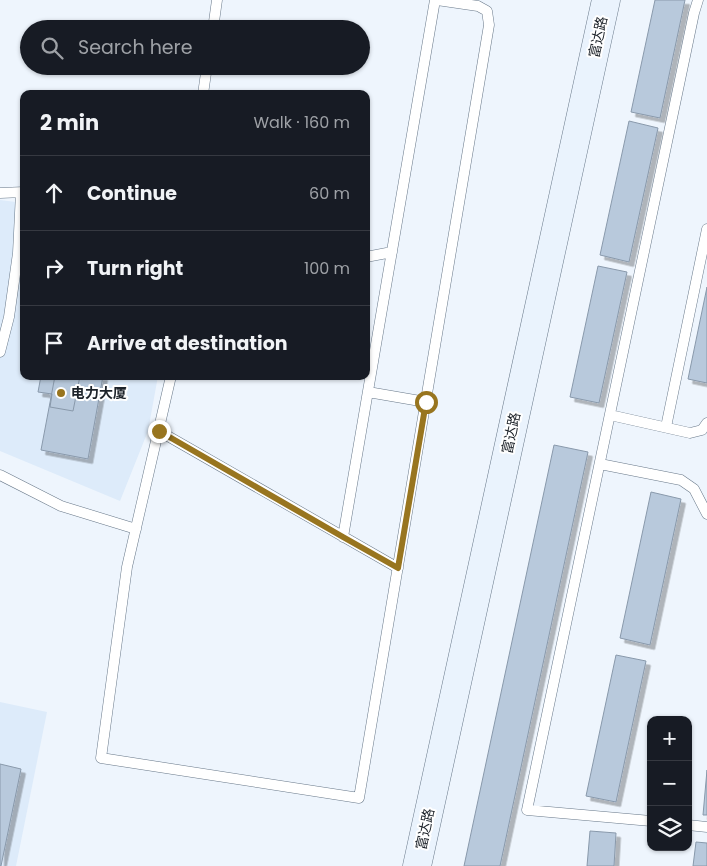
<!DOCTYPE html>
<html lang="en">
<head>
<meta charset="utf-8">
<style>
  :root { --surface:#171b24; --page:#242831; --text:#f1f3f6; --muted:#9ea1a6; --line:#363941 }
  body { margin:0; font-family:Poppins,"Noto Sans SC",sans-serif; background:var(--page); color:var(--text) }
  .controls { position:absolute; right:15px; bottom:15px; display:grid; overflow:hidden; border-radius:10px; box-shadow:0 1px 4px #0004 }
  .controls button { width:45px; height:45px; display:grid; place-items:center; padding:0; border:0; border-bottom:1px solid var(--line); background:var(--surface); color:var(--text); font:25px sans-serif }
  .stop { position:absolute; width:15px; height:15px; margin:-11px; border:4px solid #98751f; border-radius:50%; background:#fff }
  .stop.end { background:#98751f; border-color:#fff; box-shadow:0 1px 5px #0008 }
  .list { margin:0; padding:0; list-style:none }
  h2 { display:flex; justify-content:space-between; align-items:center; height:65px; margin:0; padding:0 20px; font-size:21px }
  h2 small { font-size:16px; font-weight:400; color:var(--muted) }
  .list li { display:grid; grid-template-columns:32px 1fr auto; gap:15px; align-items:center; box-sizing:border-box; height:75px; padding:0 20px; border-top:1px solid var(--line) }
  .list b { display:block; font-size:19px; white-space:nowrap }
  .list em { font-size:16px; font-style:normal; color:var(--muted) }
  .icon { flex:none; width:28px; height:28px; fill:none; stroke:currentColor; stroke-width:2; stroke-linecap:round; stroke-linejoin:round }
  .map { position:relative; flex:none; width:707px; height:866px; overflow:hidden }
  .search { position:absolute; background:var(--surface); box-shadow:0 1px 4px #0004; left:20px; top:20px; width:350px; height:55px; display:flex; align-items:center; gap:12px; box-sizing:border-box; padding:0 18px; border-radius:28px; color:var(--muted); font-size:19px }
  .panel { position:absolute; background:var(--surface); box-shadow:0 1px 4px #0004; left:20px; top:90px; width:350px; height:290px; border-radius:10px }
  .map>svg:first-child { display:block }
</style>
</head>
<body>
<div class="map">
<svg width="707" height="866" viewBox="0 0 707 866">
  <defs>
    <filter id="shadow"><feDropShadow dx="4.5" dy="4.5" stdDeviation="0" flood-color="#0004"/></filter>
  </defs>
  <rect width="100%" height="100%" fill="#eef5fd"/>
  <path fill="#ddebfa" d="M0,200L24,203V376H158L148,431L120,501L0,451Z
    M0,702L47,712L16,866H0Z"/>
  <path fill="#b8c9dc" stroke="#8999ab" filter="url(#shadow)" d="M655,0H685L660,118L631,112Z
    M629,121L658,128L629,262L600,255Z
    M598,266L627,272L599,403L570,397Z
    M707,287V383L688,379Z
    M41,376H80L73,411L50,407L52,394L38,392Z
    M55,376H103L88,459L41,450Z
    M554,445L588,452L500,866H464Z
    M651,492L681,499L650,645L620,638Z
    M616,655L646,661L616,802L586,796Z
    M0,764L21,769L1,866H0Z
    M707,770V815H703Z
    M590,831L616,833L614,866H587Z
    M696,842L707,843V866H693Z"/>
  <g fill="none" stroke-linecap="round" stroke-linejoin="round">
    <g stroke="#687889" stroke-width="11">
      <path id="lane" d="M213,29L217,0
        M203,94L207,66
        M0,193L24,192
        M366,257L392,252
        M0,352L9,317L18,253L21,193
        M171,376L127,567L101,758L359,798L489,25L487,11L478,6L437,0
        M368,392L426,402
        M610,415L690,433L702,430L707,423
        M666,427L707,229
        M159,431L398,568
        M600,464L681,480L694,489L707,514
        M0,475L61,506L136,529
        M343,537L435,0
        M651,821L527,810L694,13L698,0
        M688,825L707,827"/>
    </g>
    <g stroke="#687889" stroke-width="29">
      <path id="secondary" d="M417,866L606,0"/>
    </g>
    <use href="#lane" stroke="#fff" stroke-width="10"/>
    <use href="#secondary" stroke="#eaf3fd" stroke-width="28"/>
  </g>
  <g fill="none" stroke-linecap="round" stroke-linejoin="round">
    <path stroke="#98751f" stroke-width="6" d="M159,431L343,537L398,568L426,402"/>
  </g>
  <circle fill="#98751f" stroke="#fff" stroke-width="2" cx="61" cy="393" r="5"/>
  <g text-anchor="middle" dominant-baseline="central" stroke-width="4" stroke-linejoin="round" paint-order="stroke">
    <g font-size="14" fill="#1c2229" stroke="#fff">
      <text transform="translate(598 37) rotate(-78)">富达路</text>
      <text transform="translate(511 433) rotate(-78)">富达路</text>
      <text transform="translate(425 829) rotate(-78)">富达路</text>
    </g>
    <g font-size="14" font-weight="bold" fill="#1c2229" stroke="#fff" text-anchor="start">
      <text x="71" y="393">电力大厦</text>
    </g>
  </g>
</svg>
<div class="controls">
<button>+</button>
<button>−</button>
<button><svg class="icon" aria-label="layers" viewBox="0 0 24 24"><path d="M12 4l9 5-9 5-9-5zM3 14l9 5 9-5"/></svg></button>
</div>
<div class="stop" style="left:426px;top:402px"></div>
<div class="stop end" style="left:159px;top:431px"></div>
<div class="search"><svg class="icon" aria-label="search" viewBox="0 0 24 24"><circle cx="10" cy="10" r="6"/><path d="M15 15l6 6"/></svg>Search here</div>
<section class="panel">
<h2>2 min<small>Walk · 160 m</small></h2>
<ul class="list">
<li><svg class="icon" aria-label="ahead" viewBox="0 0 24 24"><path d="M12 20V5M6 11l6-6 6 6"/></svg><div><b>Continue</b></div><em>60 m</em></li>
<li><svg class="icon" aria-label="right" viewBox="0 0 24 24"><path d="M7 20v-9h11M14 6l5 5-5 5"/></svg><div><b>Turn right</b></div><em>100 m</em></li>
<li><svg class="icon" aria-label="arrive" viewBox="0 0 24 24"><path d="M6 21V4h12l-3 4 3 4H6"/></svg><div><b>Arrive at destination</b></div></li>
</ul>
</section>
</div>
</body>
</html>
